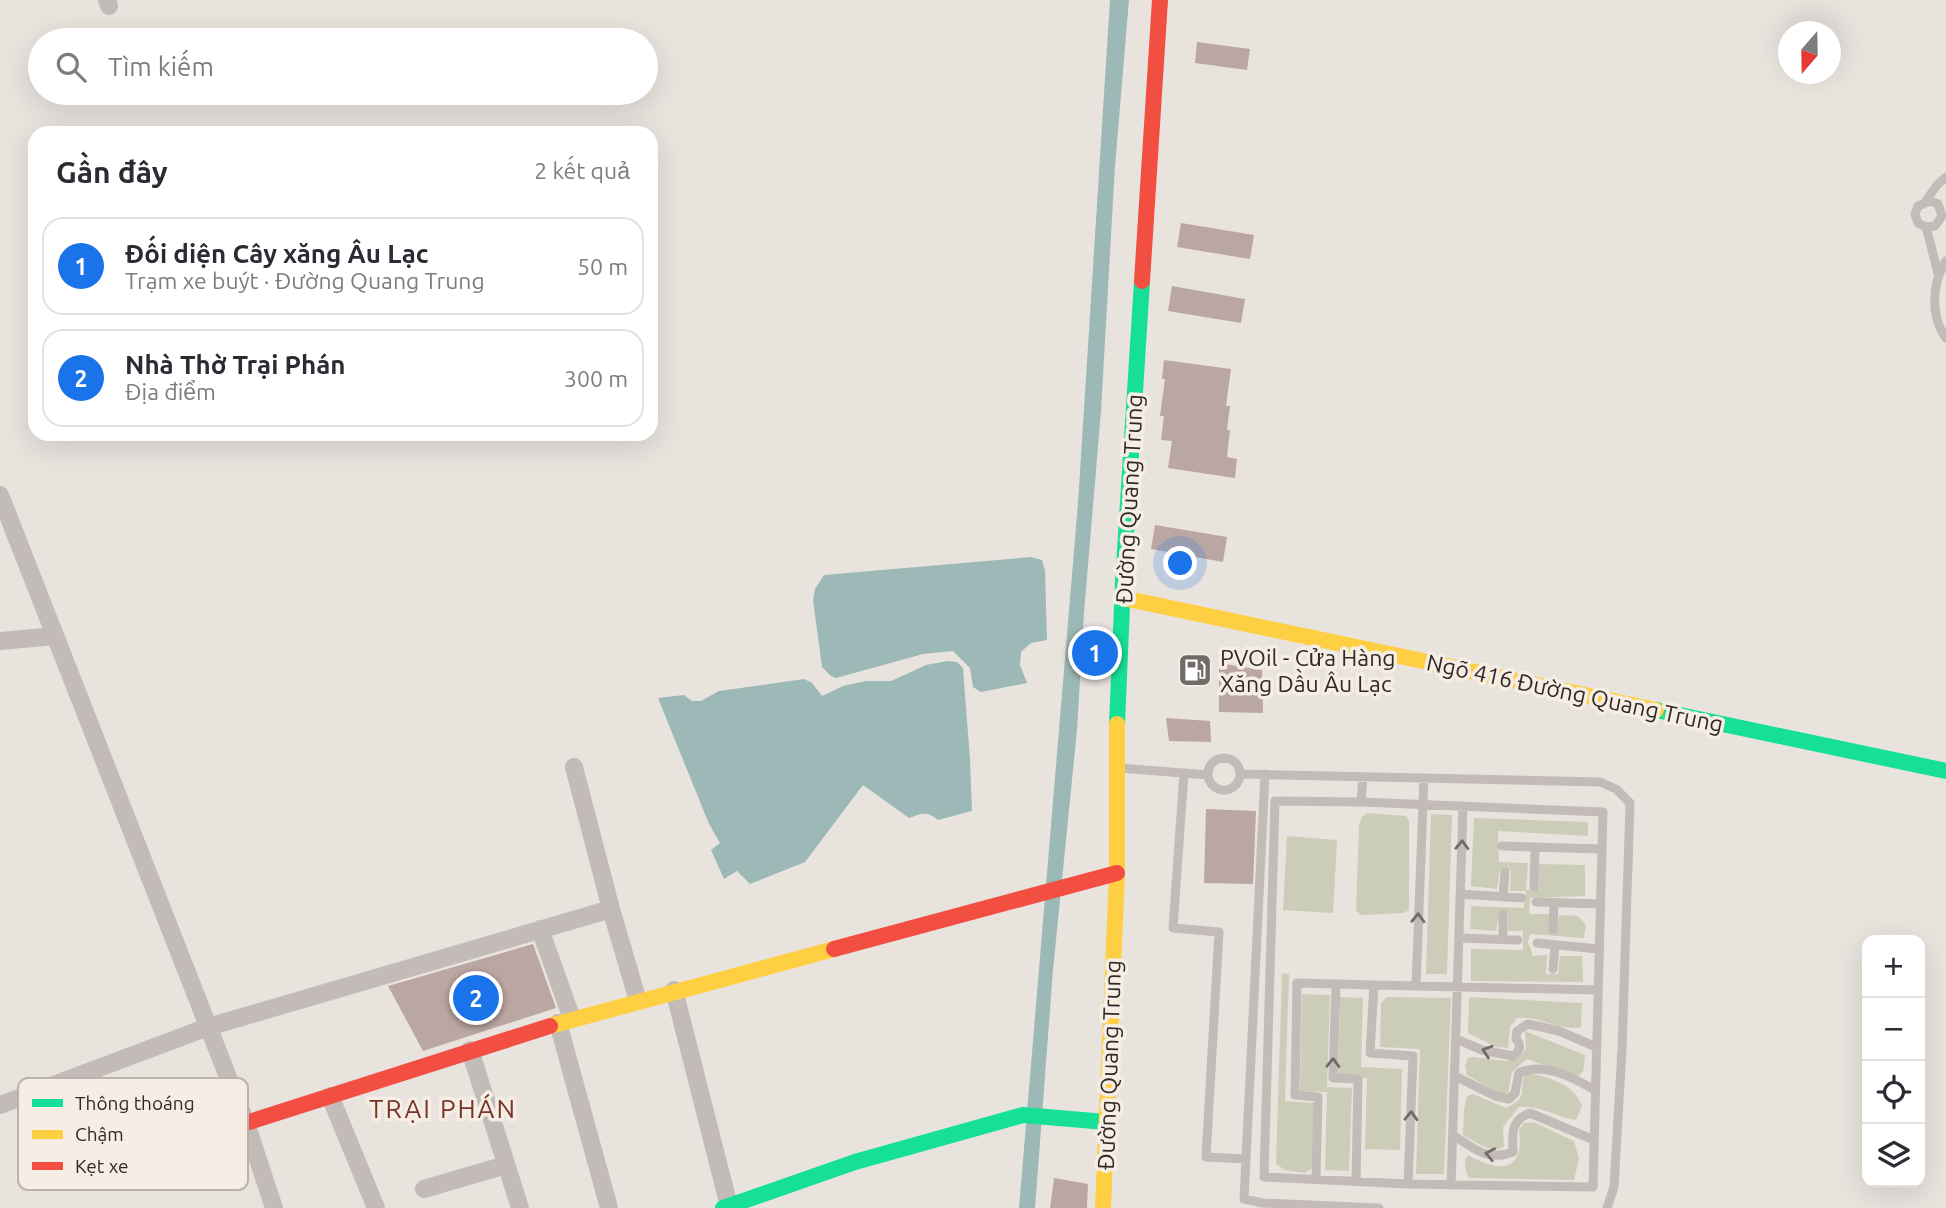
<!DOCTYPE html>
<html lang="vi">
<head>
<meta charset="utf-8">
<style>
  :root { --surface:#fff; --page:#f2f2f3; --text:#2b2b33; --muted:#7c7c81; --line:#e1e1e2; --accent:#1a73e8 }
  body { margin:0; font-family:Ubuntu,sans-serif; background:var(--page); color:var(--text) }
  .controls { position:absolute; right:21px; bottom:21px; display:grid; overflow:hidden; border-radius:14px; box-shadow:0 7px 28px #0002 }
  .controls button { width:63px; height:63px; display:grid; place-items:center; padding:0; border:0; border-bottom:2px solid var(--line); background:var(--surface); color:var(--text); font:35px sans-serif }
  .compass { position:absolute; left:1778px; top:21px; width:63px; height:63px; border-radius:50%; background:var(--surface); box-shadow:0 7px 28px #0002; rotate:200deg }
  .you { position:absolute; left:1181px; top:564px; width:24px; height:24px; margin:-18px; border:5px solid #fff; border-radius:50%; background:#1a73e8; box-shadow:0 0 0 10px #1a73e833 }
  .badge { display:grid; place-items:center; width:46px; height:46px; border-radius:50%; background:var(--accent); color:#fff; font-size:23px; font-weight:700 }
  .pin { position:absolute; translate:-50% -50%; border:4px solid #fff; box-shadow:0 2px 7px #0006 }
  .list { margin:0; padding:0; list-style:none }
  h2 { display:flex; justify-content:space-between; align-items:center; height:91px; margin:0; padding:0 28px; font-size:30px }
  h2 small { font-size:23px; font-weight:400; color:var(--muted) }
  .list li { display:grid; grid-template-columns:46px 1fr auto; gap:21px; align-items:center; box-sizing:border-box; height:98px; margin:0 14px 14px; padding:0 14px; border:2px solid var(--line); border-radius:21px }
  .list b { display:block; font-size:26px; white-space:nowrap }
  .list p { margin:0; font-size:23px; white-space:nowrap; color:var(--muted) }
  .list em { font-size:23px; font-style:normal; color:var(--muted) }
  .icon { flex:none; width:38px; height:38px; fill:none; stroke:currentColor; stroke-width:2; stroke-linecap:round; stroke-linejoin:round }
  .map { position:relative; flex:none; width:1946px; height:1208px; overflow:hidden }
  .search { position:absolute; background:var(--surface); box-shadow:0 7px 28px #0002; left:28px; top:28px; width:630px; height:77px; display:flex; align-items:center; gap:18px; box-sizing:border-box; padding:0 24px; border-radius:38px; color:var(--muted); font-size:26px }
  .panel { position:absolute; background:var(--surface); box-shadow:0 7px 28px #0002; left:28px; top:126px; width:630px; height:315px; border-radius:21px }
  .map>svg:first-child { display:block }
</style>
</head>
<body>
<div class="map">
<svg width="1946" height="1208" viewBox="0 0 1946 1208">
  <rect width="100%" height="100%" fill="#e9e3de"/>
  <path fill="#cbcdb9" d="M1367,813L1406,816L1409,821V910L1403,913L1361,915L1356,910L1359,825L1362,817Z
    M1431,814L1452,815L1447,974H1426Z
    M1474,818L1588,822V836L1498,831L1499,862L1528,863L1526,890L1539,889L1538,864L1585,865V896L1530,898L1529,914H1549V932L1557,933L1559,915L1578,916L1586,925L1584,938L1530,934L1528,942L1533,956L1547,955L1546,974H1558L1560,956H1582L1583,982L1471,981V949L1523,950V931H1508V913H1499L1496,931L1470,929L1471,906L1524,908L1526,891H1510L1511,870H1500L1497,889L1471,886Z
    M1287,836L1337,840L1333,913L1283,910Z
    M1282,973L1289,974L1285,1101L1315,1103L1313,1167L1305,1173L1285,1170L1276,1164Z
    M1302,994L1330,995L1327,1087L1352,1088L1349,1171L1325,1170L1327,1092L1300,1091Z
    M1340,997L1363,998L1361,1067L1402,1069L1400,1150L1365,1149L1367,1078L1338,1077Z
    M1387,997L1451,998L1444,1174H1416L1420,1049L1380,1047L1381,1003Z
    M1469,997L1582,1003L1581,1027C1560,1032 1539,1015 1517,1018L1510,1027L1508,1048L1496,1047L1468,1033Z
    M1525,1031L1585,1055L1583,1072L1577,1077L1527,1059L1512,1072L1508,1093L1501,1095L1467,1075L1465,1066L1468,1058L1472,1057L1505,1061L1517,1059L1526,1049Z
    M1526,1073C1548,1077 1574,1083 1582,1106L1576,1120C1556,1117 1540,1105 1519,1107L1503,1127L1504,1147L1495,1150L1482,1146L1463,1135L1464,1110L1467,1096L1473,1094L1506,1108C1531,1097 1517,1090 1526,1073Z
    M1533,1122L1574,1141L1579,1159L1574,1180L1469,1178L1466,1171L1465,1160L1468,1155C1498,1172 1525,1174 1519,1130L1524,1123Z"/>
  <path fill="#9db9b7" d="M1110,0H1129L1115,166L1101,411L1084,613L1077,730L1053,970L1035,1208H1019L1078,503Z
    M1031,557L1042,560L1045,571L1047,640L1031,643L1021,652L1020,665L1027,683L981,692L973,687L970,668L953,651L923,654L836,678L831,676L822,667L813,600L815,589L824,575Z
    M947,661L957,662L963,668L970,759L972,811L938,820C926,810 921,814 909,818L863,785L805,862L750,884L737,871L724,879L711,850L720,843L709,824L658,698L684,695L692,701H701L719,691L804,679L812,683L822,696L843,686L866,681H891L926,665Z"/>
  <path fill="#bba7a2" d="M1197,42L1250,49L1247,70L1195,63Z
    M1181,223L1254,235L1250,259L1177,247Z
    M1172,286L1245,299L1241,323L1168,311Z
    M1164,360L1231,369L1226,406H1230L1227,430H1230L1227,457L1237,459L1235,478L1168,468L1172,441L1161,440L1164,416H1160L1165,379H1162Z
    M1155,525L1227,537L1223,562L1151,549Z
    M1219,663L1262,670L1263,713L1219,712Z
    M1166,718L1210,721L1211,742L1169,741Z
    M1206,809L1256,811L1253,884L1204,883Z
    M533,944L556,1008L423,1051L388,986Z
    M1054,1178L1088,1184L1087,1208H1050Z"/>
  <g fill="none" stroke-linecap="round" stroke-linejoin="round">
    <path stroke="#c2bbb7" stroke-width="9" d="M1926,201L1937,185L1946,177
      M1926,227L1935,226L1942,216L1938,204L1930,201L1918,206L1915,214L1918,223L1926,227L1938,273
      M1946,261C1932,282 1930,317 1946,338
      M1208 774a16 16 0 1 1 32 0a16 16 0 1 1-32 0Z
      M1119,768L1208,775
      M1184,773L1173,928L1219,932L1206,1157L1246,1159
      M1241,774L1600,782L1616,789L1630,803L1622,1049L1614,1187L1607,1208
      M1265,774L1244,1199L1263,1203L1379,1208
      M1275,801L1361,802L1603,812L1593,1187L1408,1184L1264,1177Z
      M1361,802L1363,777
      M1502,846L1601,849
      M1534,887L1535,847
      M1460,894L1522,898
      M1503,897L1505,872
      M1536,902L1600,904
      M1553,930L1554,903
      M1459,938L1518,940
      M1503,939V914
      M1537,943L1598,949
      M1553,969L1555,945
      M1416,986L1424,778
      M1456,1039L1482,1050L1513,1056C1520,1051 1522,1045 1516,1039L1517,1031L1528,1024L1559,1031L1596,1047
      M1455,1076L1495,1096L1509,1099L1515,1093L1519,1073C1544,1061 1573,1078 1595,1090
      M1453,1135C1473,1148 1488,1162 1513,1152C1512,1133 1511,1120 1530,1113L1594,1140
      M1316,1179L1318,1097L1295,1095L1297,983L1336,984
      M1356,1181L1358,1079L1333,1078L1336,984L1374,985
      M1408,1184L1413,1056L1370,1053L1374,985L1597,990
      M1451,1185L1463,807"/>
    <path stroke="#c2bbb7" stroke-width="18" d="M107,0L109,6
      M0,495L246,1123L274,1208
      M0,641L55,636
      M574,767L611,909L638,1001
      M540,929L572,1019
      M674,990L729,1206
      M558,1023L609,1208
      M470,1050L520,1208
      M330,1096L376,1208
      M0,1105L208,1027L611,909
      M424,1189L506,1165"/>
    <path stroke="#16e098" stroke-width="16" d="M1656,710L1946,771
      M1117,724L1123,582L1142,281
      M723,1208L855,1162L1023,1115L1106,1122"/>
    <path stroke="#ffcf43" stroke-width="16" d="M1123,598L1656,710
      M550,1026L834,949
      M1103,1208L1117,873V724"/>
    <path stroke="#f24e42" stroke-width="16" d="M1142,281L1160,0
      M834,949L1117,873
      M246,1123L550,1026"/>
  </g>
  <defs><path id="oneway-chevron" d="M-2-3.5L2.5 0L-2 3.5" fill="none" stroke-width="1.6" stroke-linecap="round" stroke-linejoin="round" transform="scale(1.75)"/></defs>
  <g stroke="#726b67">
    <use href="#oneway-chevron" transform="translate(1462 845) rotate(-88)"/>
    <use href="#oneway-chevron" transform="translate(1418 918) rotate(-88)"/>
    <use href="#oneway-chevron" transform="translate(1487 1051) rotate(-162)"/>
    <use href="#oneway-chevron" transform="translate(1333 1063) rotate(-88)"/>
    <use href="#oneway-chevron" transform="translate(1411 1116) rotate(-88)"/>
    <use href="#oneway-chevron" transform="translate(1490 1154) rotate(-169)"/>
  </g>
  <defs>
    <g id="fuel-square" transform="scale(1.75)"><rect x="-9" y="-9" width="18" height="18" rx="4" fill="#716a66" stroke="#f6ede5"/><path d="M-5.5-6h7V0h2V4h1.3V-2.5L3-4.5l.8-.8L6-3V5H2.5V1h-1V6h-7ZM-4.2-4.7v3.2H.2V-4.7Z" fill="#fff"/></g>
  </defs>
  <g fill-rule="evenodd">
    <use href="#fuel-square" x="1195" y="670"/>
  </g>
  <g text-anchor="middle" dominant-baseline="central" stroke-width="7" stroke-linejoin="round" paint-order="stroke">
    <g font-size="23" fill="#312926" stroke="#f6ede5">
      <text transform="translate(1129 499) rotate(-87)">Đường Quang Trung</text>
      <text transform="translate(1575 693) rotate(12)">Ngõ 416 Đường Quang Trung</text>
      <text transform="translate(1109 1065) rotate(-88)">Đường Quang Trung</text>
    </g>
    <g font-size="23" fill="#312926" stroke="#f6ede5" text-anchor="start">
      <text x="1220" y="657">PVOil - Cửa Hàng<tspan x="1220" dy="26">Xăng Dầu Âu Lạc</tspan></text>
    </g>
    <g font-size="26" letter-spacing="2" fill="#773529" stroke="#f6ede5">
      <text x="443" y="1108">TRẠI PHÁN</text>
    </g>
  </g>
  <rect x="18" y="1078" width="230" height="112" rx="10" fill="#f6ede5" stroke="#bbb2ac" stroke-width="2"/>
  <rect x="32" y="1099" width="31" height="8" fill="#16e098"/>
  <rect x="32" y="1130" width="31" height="9" fill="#ffcf43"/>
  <rect x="32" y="1162" width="31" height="8" fill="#f24e42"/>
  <g font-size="19" fill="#312926">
    <text x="75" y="1110">Thông thoáng</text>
    <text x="75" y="1141">Chậm</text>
    <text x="75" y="1173">Kẹt xe</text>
  </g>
</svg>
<div class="controls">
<button>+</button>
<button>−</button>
<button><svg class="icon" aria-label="locate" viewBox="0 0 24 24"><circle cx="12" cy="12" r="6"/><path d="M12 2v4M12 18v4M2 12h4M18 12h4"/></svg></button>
<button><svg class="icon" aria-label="layers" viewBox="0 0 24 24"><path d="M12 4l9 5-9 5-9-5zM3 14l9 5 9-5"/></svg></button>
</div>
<svg class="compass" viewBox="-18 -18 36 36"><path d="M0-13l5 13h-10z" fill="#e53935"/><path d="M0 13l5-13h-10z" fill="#7c7c81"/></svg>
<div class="you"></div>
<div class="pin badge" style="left:1095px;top:653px">1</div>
<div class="pin badge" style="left:476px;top:998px">2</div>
<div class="search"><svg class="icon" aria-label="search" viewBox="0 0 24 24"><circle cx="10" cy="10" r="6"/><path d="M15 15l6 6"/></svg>Tìm kiếm</div>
<section class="panel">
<h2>Gần đây<small>2 kết quả</small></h2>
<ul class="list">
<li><span class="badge">1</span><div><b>Đối diện Cây xăng Âu Lạc</b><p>Trạm xe buýt · Đường Quang Trung</p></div><em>50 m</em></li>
<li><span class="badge">2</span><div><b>Nhà Thờ Trại Phán</b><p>Địa điểm</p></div><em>300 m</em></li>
</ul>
</section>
</div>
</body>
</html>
